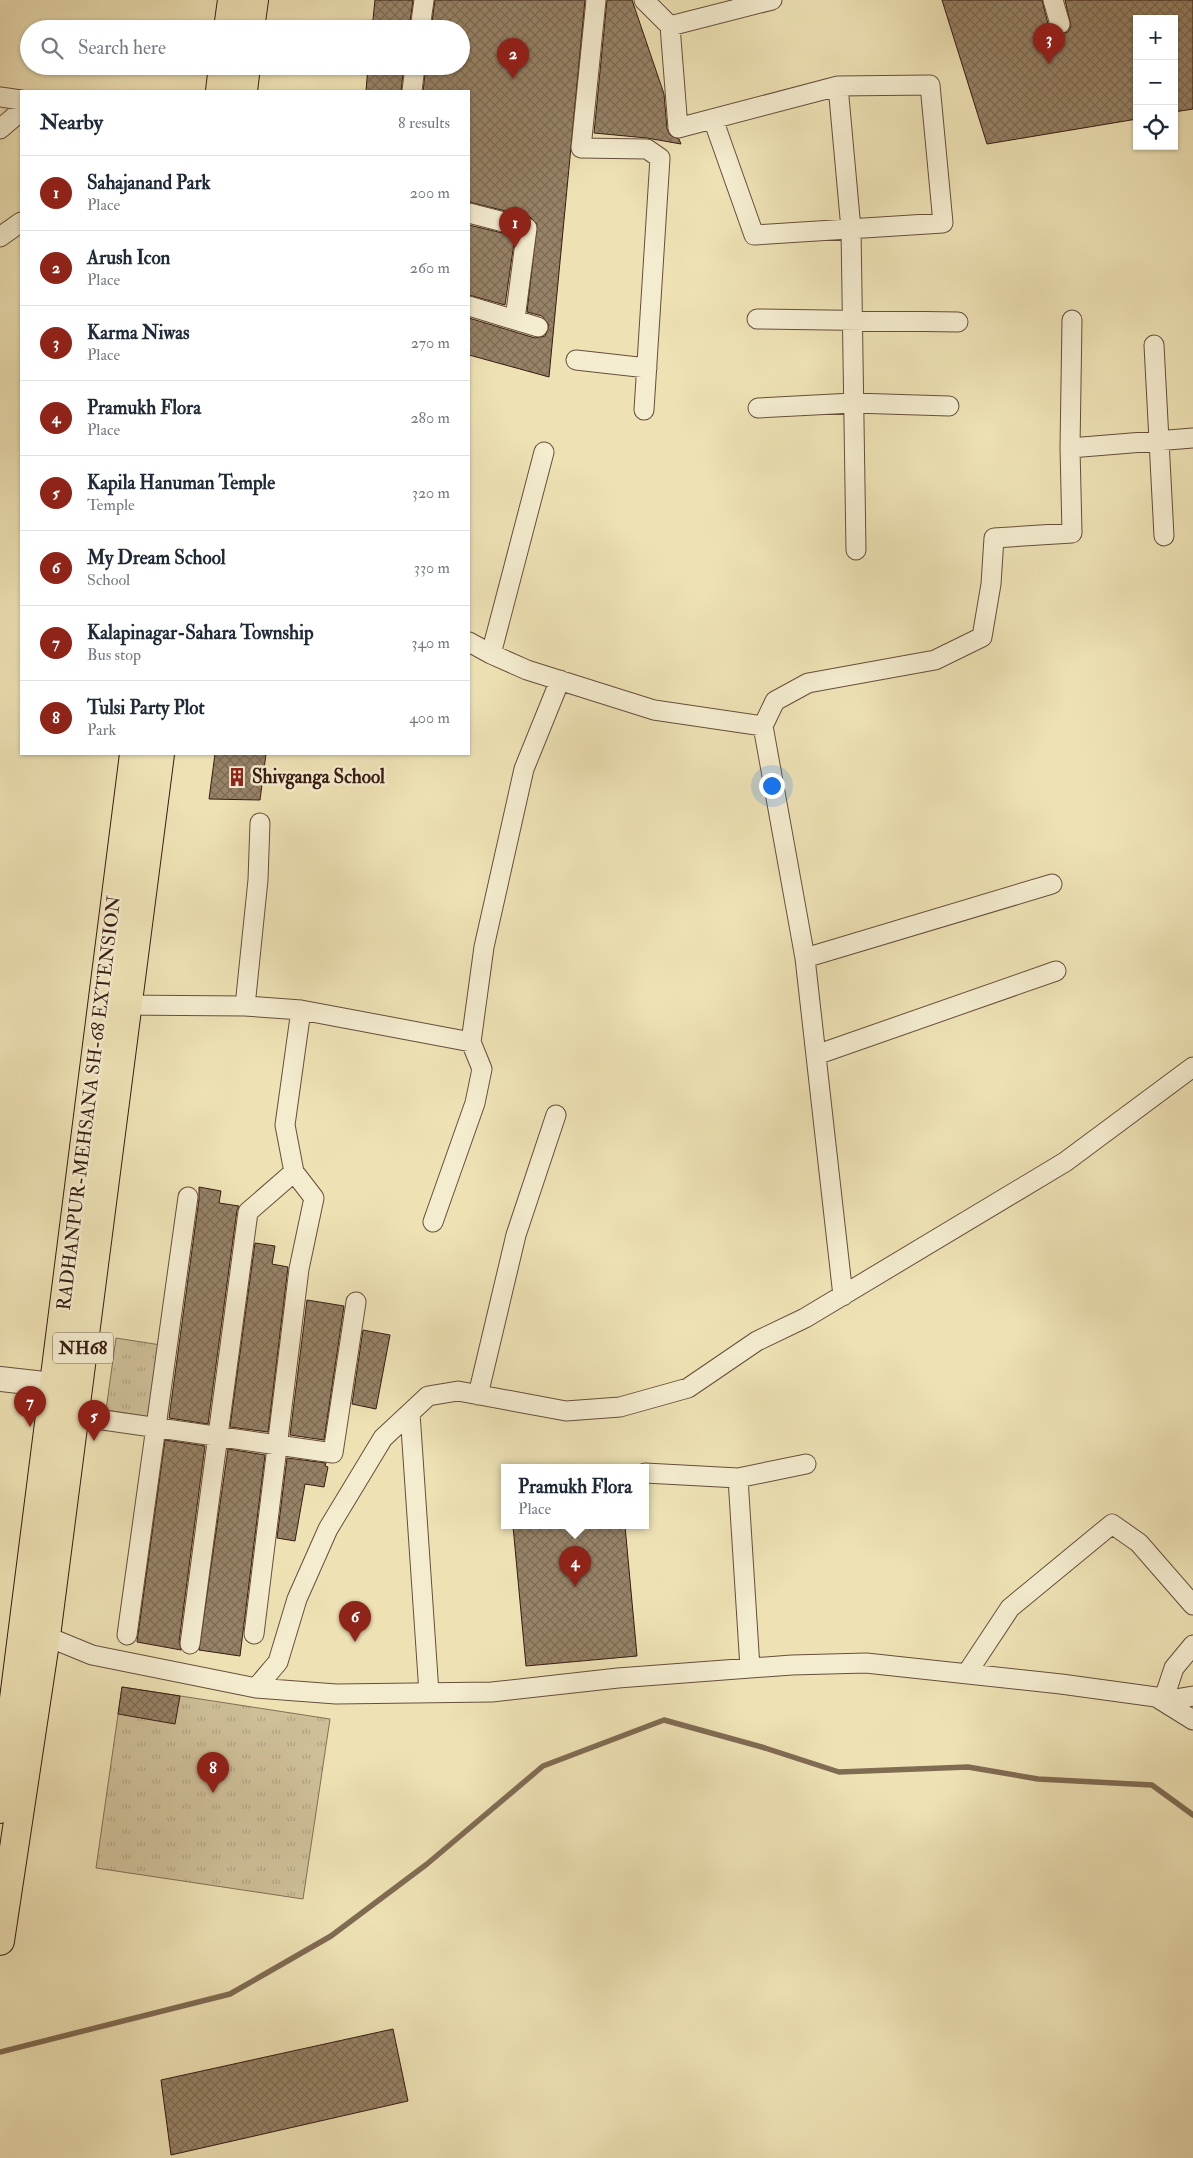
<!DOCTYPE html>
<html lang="en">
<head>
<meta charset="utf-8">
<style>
  :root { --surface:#fff; --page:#f2f2f3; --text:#1f2937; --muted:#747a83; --line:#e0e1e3; --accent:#8f2418 }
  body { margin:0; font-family:"IM FELL Double Pica",serif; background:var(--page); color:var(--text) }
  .controls { position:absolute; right:15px; top:15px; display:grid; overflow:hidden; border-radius:0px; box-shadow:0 1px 4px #0004 }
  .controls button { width:45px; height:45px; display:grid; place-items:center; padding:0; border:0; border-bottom:1px solid var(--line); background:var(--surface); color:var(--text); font:25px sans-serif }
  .you { position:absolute; left:771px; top:785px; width:18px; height:18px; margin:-12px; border:4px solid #fff; border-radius:50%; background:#1a73e8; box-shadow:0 0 0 8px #1a73e833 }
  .badge { display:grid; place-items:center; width:32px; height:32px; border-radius:50%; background:var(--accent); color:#fff; font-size:16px; font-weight:700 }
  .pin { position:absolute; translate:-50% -41px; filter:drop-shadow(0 1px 2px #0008) }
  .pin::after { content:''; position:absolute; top:26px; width:18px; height:15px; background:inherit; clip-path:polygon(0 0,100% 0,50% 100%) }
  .popup { position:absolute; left:501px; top:1464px; width:148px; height:65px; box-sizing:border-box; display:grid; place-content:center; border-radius:0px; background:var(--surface); filter:drop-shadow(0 1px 4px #0005); font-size:16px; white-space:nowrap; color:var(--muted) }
  .popup b { font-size:19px; color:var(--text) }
  .popup::after { content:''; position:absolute; left:50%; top:100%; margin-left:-10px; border:10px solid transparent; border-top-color:var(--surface) }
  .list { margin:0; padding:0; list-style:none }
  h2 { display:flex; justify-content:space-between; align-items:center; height:65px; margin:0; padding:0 20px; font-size:21px }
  h2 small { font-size:16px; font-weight:400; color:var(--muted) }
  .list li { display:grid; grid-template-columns:32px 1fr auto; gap:15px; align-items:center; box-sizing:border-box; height:75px; padding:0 20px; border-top:1px solid var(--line) }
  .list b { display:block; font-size:19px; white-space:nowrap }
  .list p { margin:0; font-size:16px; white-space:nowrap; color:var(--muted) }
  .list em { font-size:16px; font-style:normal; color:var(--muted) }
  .icon { flex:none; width:28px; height:28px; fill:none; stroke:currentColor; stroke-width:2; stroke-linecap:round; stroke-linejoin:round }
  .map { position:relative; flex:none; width:1193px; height:2158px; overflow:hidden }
  .search { position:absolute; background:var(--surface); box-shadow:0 1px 4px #0004; left:20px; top:20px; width:450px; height:55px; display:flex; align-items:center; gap:12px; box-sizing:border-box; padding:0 18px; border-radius:28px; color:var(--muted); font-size:19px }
  .panel { position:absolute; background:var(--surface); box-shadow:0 1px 4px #0004; left:20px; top:90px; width:450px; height:665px; border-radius:0px }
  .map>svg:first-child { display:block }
</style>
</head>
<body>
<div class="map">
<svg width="1193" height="2158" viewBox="0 0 1193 2158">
  <defs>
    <pattern id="park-tufts" width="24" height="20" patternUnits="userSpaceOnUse" patternTransform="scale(1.25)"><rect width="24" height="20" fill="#cfc099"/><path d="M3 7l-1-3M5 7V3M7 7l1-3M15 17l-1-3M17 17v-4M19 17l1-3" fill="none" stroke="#b2a483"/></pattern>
    <pattern id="building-cross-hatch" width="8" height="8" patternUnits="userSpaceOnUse" patternTransform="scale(1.25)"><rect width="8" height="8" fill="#978367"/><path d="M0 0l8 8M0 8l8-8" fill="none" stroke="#7c6a53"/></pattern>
  </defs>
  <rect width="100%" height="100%" fill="#eee2b5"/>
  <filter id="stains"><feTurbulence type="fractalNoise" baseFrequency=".004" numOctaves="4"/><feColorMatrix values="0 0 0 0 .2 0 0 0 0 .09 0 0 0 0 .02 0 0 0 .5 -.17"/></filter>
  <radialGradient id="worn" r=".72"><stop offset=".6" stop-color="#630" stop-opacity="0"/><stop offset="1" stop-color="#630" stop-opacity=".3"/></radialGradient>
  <path fill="url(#park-tufts)" stroke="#846e56" d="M116,1338L161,1345L150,1417L106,1410Z
    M122,1687L330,1719L303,1899L96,1868Z"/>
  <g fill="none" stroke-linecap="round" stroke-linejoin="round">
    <path stroke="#806b53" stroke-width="5.5" d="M0,2052L230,1994L331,1936L427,1864L543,1766L664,1720L765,1748L839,1772L968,1767L1038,1779L1152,1785L1193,1815"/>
  </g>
  <path fill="url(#building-cross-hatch)" stroke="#381c12" d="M375,0H413L409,29H372Z
    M435,0H585L549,377L469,355V318L535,338L545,336L549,325L542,316L527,312L537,224L530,217L469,202V91H423L426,66H461V29H431Z
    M607,0H632L664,94L667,129L670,135L679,139L681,144L647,138L594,133Z
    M942,0H1042L1049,28L1058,35L1068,32L1071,26L1065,0H1193V109L1174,112V19H1137V119L987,144Z
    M368,66H404L401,91H366Z
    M469,225L515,236L505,305L469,295Z
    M215,754H266L260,800L209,799Z
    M199,1187L221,1191L219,1203L239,1206L237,1210L208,1424L169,1418L199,1199Z
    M255,1243L275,1246L272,1264L288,1267L268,1432L230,1427Z
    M307,1300L344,1306L324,1440L290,1435Z
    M363,1330L390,1335L376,1409L352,1404Z
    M165,1440L205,1446L179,1642L181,1650L137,1642Z
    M228,1449L265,1455L240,1656L199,1650Z
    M287,1458L326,1463L325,1466L328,1467L324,1487L305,1484L295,1541L277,1538Z
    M513,1526H625L637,1656L526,1666Z
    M122,1687L180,1696L175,1724L118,1714Z
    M393,2029L408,2101L171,2155L161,2080Z"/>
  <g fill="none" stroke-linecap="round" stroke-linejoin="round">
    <g stroke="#664e3b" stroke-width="21">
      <path id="minor" d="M596,0L581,148L647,149L660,158L644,410
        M644,0L670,26L772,0
        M1053,0L1060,24
        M670,26L678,128L838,86L930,85L943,223L754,235L713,119
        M420,29L424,0
        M838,86L851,229L856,550
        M412,91L415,66
        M0,97L21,100
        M0,129L21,111
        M469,213L527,228L515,319
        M0,237L21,222
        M469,306L538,327
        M757,319L958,322
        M1154,345L1164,536
        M576,360L647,368
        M758,408L853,403L949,406
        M1070,448L1072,320
        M469,642L491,654L527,670L654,710L763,726L775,701L808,683L935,660L982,637L991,584L994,538L1072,533L1070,448L1193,438
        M491,654L544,452
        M763,726L805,958L843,1296
        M805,958L1052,884
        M118,1005L245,1006L301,1010L471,1042
        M245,1006L258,880L260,823
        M816,1055L1056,971
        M433,1222L475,1103L482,1069L471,1042L484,947L524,769L560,680
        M478,1395L516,1235L556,1115
        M410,1413L429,1693
        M75,1416L333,1453L356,1302
        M645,1473L738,1478L806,1464
        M738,1478L750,1668
        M36,1632L92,1655L256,1688L336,1694L492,1692L618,1678L792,1665L866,1663L1061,1684L1156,1697L1193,1720
        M254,1634L299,1269L314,1198L294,1172L285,1125L301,1010
        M127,1635L188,1197
        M190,1644L248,1212L294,1172
        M1193,1645L1174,1668L1163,1701L1193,1696
        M967,1673L1010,1608L1112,1524L1139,1543L1193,1605
        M256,1688L278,1662L297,1599L328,1529L383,1438L428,1396L458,1391L566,1411L620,1407L688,1388L757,1341L805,1318L1065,1162L1193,1067"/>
    </g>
    <g stroke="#664e3b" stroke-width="26">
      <path id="tertiary" d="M0,1379L71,1387"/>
    </g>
    <g stroke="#381c12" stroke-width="30">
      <path id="trunk" d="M228,29L232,0
        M250,29L254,0
        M220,91L223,66
        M243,91L246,66
        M0,1809L134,754
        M0,1941L46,1636L160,754"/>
    </g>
    <use href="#minor" stroke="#f4eccf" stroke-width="19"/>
    <use href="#tertiary" stroke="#f4eccf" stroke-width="24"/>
    <use href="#trunk" stroke="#eee2b5" stroke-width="28"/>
  </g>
  <defs>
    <g id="building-bare" transform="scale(1.5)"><path d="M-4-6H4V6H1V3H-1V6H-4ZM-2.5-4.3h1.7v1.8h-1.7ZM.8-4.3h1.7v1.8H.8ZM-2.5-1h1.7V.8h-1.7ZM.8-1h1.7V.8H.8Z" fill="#8f2418" stroke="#f4eccf" stroke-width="2.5" paint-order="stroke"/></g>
  </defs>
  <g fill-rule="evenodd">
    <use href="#building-bare" x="237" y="777"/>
  </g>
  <g text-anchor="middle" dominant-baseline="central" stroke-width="5" stroke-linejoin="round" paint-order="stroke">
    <rect fill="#f4eccf" stroke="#705a4b" stroke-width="1" x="53" y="1332.5" width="60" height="31" rx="4"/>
    <g font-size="18" font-weight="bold" fill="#381c12">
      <text x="83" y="1348">NH68</text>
    </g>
    <g font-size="19" font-weight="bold" fill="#381c12" stroke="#f4eccf" text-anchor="start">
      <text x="252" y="777">Shivganga School</text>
    </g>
    <g font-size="19" fill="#381c12" stroke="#f4eccf">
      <text transform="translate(89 1103) rotate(-83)">RADHANPUR-MEHSANA SH-68 EXTENSION</text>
    </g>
  </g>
  <rect width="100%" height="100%" filter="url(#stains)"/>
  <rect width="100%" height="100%" fill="url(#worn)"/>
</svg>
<div class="controls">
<button>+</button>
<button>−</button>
<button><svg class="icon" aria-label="locate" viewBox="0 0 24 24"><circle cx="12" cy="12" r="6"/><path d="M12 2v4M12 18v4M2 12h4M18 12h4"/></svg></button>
</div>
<div class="you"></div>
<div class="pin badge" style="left:515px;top:248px">1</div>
<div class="pin badge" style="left:513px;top:79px">2</div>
<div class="pin badge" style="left:1049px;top:64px">3</div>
<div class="pin badge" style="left:575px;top:1587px">4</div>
<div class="popup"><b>Pramukh Flora</b>Place</div>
<div class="pin badge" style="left:94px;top:1441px">5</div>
<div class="pin badge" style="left:355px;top:1642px">6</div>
<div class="pin badge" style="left:30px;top:1427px">7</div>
<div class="pin badge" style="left:213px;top:1793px">8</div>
<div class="search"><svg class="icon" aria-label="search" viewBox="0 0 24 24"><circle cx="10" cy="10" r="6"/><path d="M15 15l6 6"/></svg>Search here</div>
<section class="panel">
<h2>Nearby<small>8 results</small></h2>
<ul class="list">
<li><span class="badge">1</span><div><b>Sahajanand Park</b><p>Place</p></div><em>200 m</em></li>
<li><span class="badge">2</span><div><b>Arush Icon</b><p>Place</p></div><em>260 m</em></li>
<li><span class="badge">3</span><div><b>Karma Niwas</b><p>Place</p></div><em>270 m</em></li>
<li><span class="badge">4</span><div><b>Pramukh Flora</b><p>Place</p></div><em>280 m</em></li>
<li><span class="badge">5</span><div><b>Kapila Hanuman Temple</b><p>Temple</p></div><em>320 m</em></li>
<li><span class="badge">6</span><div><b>My Dream School</b><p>School</p></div><em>330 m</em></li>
<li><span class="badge">7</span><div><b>Kalapinagar-Sahara Township</b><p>Bus stop</p></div><em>340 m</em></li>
<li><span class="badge">8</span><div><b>Tulsi Party Plot</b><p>Park</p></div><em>400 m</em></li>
</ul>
</section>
</div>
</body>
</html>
